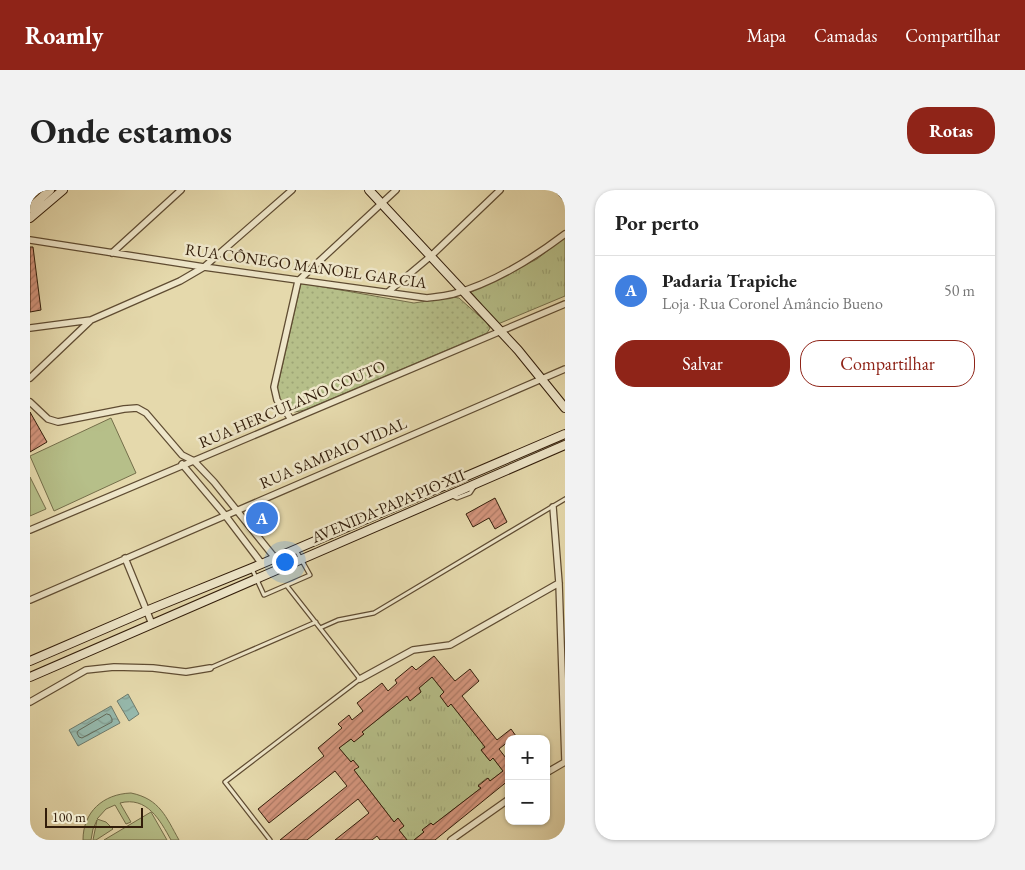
<!DOCTYPE html>
<html lang="pt">
<head>
<meta charset="utf-8">
<style>
  :root { --surface:#fff; --page:#f2f2f2; --text:#222; --muted:#767676; --line:#e0e0e0; --accent:#8f2418 }
  body { margin:0; font-family:"EB Garamond",serif; background:var(--page); color:var(--text) }
  .controls { position:absolute; right:15px; bottom:15px; display:grid; overflow:hidden; border-radius:10px; box-shadow:0 1px 4px #0004 }
  .controls button { width:45px; height:45px; display:grid; place-items:center; padding:0; border:0; border-bottom:1px solid var(--line); background:var(--surface); color:var(--text); font:25px sans-serif }
  .scale { position:absolute; left:15px; bottom:12px; width:98px; box-sizing:border-box; padding-left:5px; border:2px solid #321d0a; border-top:0; font-size:14px; line-height:18px; white-space:nowrap; color:#321d0a; -webkit-text-stroke:4px #eee6c9; paint-order:stroke }
  .you { position:absolute; left:254px; top:371px; width:18px; height:18px; margin:-12px; border:4px solid #fff; border-radius:50%; background:#1a73e8; box-shadow:0 0 0 8px #1a73e833 }
  .badge { display:grid; place-items:center; width:32px; height:32px; border-radius:50%; background:var(--accent); color:#fff; font-size:16px; font-weight:700 }
  .pin { position:absolute; translate:-50% -50%; border:2px solid #fff; box-shadow:0 1px 5px #0006 }
  .list { margin:0; padding:0; list-style:none }
  h2 { display:flex; justify-content:space-between; align-items:center; height:65px; margin:0; padding:0 20px; font-size:21px }
  h2 small { font-size:16px; font-weight:400; color:var(--muted) }
  .list li { display:grid; grid-template-columns:32px 1fr auto; gap:15px; align-items:center; box-sizing:border-box; height:70px; padding:0 20px; border-top:1px solid var(--line) }
  .list b { display:block; font-size:19px; white-space:nowrap }
  .list p { margin:0; font-size:16px; white-space:nowrap; color:var(--muted) }
  .list em { font-size:16px; font-style:normal; color:var(--muted) }
  .actions { display:flex; gap:10px; padding:15px 20px }
  .actions a { flex:1; padding:11px 0; border:1px solid var(--accent); border-radius:20px; text-align:center; font-size:18px; color:var(--accent) }
  .actions .main { background:var(--accent); color:#fff }
  .map { position:relative; flex:none; width:535px; height:650px; overflow:hidden; border-radius:20px }
  header { display:flex; align-items:center; gap:30px; box-sizing:border-box; height:70px; padding:0 25px; background:var(--accent); color:#fff }
  header strong { font-size:24px }
  nav { display:flex; gap:28px; margin-inline-start:auto; font-size:18px }
  .intro { display:flex; align-items:center; justify-content:space-between; box-sizing:border-box; height:120px; padding:0 30px }
  h1 { margin:0; font-size:35px }
  .button { padding:12px 22px; border-radius:20px; background:var(--accent); color:#fff; font-size:18px; font-weight:700 }
  main { display:flex; gap:30px; padding:0 30px }
  aside { flex:1; background:var(--surface); border-radius:20px; box-shadow:0 1px 4px #0004 }
  .map>svg:first-child { display:block }
</style>
</head>
<body>
<header>
<strong>Roamly</strong>
<nav><a>Mapa</a><a>Camadas</a><a>Compartilhar</a></nav>
</header>
<div class="intro"><h1>Onde estamos</h1><a class="button">Rotas</a></div>
<main>
<div class="map">
<svg width="535" height="650" viewBox="0 0 535 650">
  <defs>
    <pattern id="grass-tufts" width="24" height="20" patternUnits="userSpaceOnUse" patternTransform="scale(1.25)"><rect width="24" height="20" fill="#b6bf89"/><path d="M3 7l-1-3M5 7V3M7 7l1-3M15 17l-1-3M17 17v-4M19 17l1-3" fill="none" stroke="#9da475"/></pattern>
    <pattern id="park-dots" width="8" height="8" patternUnits="userSpaceOnUse" patternTransform="scale(1.25)"><rect width="8" height="8" fill="#b6bf89"/><path d="M2 2h.1M6 6h.1" fill="none" stroke="#9da475" stroke-width="1.8" stroke-linecap="round"/></pattern>
    <pattern id="water-waves" width="16" height="10" patternUnits="userSpaceOnUse" patternTransform="scale(1.25)"><rect width="16" height="10" fill="#96baae"/><path d="M0 5q4-4 8 0t8 0" fill="none" stroke="#829f94"/></pattern>
    <pattern id="building-hatch" width="6" height="6" patternUnits="userSpaceOnUse" patternTransform="scale(1.25)"><rect width="6" height="6" fill="#d4957d"/><path d="M-1 1l2-2M0 6l6-6M5 7l2-2" fill="none" stroke="#ad7965"/></pattern>
  </defs>
  <rect width="100%" height="100%" fill="#e5d9ac"/>
  <filter id="stains"><feTurbulence type="fractalNoise" baseFrequency=".004" numOctaves="4"/><feColorMatrix values="0 0 0 0 .2 0 0 0 0 .09 0 0 0 0 .02 0 0 0 .5 -.17"/></filter>
  <radialGradient id="worn" r=".72"><stop offset=".6" stop-color="#630" stop-opacity="0"/><stop offset="1" stop-color="#630" stop-opacity=".3"/></radialGradient>
  <path fill="url(#grass-tufts)" stroke="#746e4a" d="M535,47V106L468,134L441,102L507,69Z
    M402,487L414,502L410,506L418,516L421,514L455,557L451,560L459,570L463,568L473,581L460,591L457,588L448,595L451,598L403,635L401,633L392,640L394,642L384,650H377L369,640L374,636L368,629L364,632L324,580L328,576L323,570L321,572L309,558L321,549L324,552L332,542L377,506L380,510L391,502L389,498Z"/>
  <path fill="url(#park-dots)" stroke="#746e4a" d="M271,93L384,113L422,107L429,108L457,133L460,138L457,143L275,220L265,222L258,220L246,204Z"/>
  <path fill="#b6bf89" stroke="#746e4a" d="M81,228L106,283L24,321L0,266Z
    M0,287L16,319L0,326Z
    M101,603C130,609 136,627 149,650H141C130,630 117,606 90,613L101,632L96,634L85,615L76,619L67,629L76,632L83,639L66,650H63L67,630L63,639L61,650H53C53,622 73,604 101,603Z
    M121,622L137,650H74Z"/>
  <path fill="url(#water-waves)" stroke="#6e7b6c" d="M98,504L109,524L99,531L87,511Z
    M81,516L90,533L48,556L39,540Z"/>
  <g fill="none" stroke-linecap="round" stroke-linejoin="round">
    <path stroke="#646c5c" stroke-width="1" d="M77,524L80,525L82,529V532L52,548L49,547L47,543L48,541Z"/>
  </g>
  <path fill="url(#building-hatch)" stroke="#321d0a" d="M0,57H3L11,120L0,122Z
    M0,222L17,252L0,262Z
    M465,308L477,332L465,339L459,328L443,337L436,324Z
    M404,466L425,491L440,479L449,491L432,506L467,550L481,539L486,546L482,549H479V551L469,559L479,572V590L405,650H384L394,642L392,640L401,633L403,635L451,598L448,596L458,588L460,591L473,581L463,568L460,571L451,560L455,557L421,514L418,517L410,506L414,502L402,487L389,498L391,502L380,511L377,506L332,542L334,544L324,552L321,549L309,558L321,572L323,570L329,577L324,580L364,632L368,628L374,636L369,640L377,650H350L347,646L342,650H305L339,623L328,609L277,650H250L317,596L305,581L239,633L228,619L294,566L288,558L312,538L308,534L319,525L322,530L333,521L327,513L352,493L358,501L367,493L365,490L382,476L386,480Z"/>
  <g fill="none" stroke-linecap="round" stroke-linejoin="round">
    <g stroke="#5f4c32" stroke-width="5.5">
      <path id="lane" d="M420,305L427,308L440,303L444,297
        M222,379L234,405L280,385L266,360
        M290,438L308,430L344,423L535,309
        M180,478L286,432
        M240,650L195,592L330,489L257,396"/>
    </g>
    <g stroke="#5f4c32" stroke-width="8">
      <path id="street" d="M529,0L535,7
        M0,50L174,77L397,108C405,107 415,106 423,104C464,93 502,69 535,44
        M82,63L151,0
        M358,102L401,66L470,0
        M0,138L61,130L150,91L174,77L262,0
        M0,188L60,131
        M0,212L18,229L28,232L94,219L107,218L116,223L152,265L164,271L184,292L245,368
        M261,229L247,210L244,197L268,91L366,0
        M152,274L195,325L232,374
        M523,317L529,393L535,571
        M0,340L535,114
        M95,368L122,434
        M0,410L535,179
        M330,489L383,460L420,455L529,393
        M0,512L56,480L84,477L123,478L156,482L180,478
        M516,583L535,572
        M421,650L479,609"/>
    </g>
    <g stroke="#321d0a" stroke-width="10">
      <path id="secondary" d="M339,0L488,160L535,218
        M0,18L20,0
        M0,28L33,0
        M0,471L116,421L222,378L535,244
        M0,487L535,255"/>
    </g>
    <use href="#lane" stroke="#eee6c9" stroke-width="3"/>
    <use href="#street" stroke="#eee6c9" stroke-width="5.5"/>
    <use href="#secondary" stroke="#eee6c9" stroke-width="8"/>
  </g>
  <g text-anchor="middle" dominant-baseline="central" stroke-width="5" stroke-linejoin="round" paint-order="stroke">
    <g font-size="16" fill="#321d0a" stroke="#eee6c9">
      <text transform="translate(276 76) rotate(8)">RUA CÔNEGO MANOEL GARCIA</text>
      <text transform="translate(262 214) rotate(-23)">RUA HERCULANO COUTO</text>
      <text transform="translate(303 263) rotate(-23)">RUA SAMPAIO VIDAL</text>
      <text transform="translate(358 316) rotate(-23)">AVENIDA PAPA PIO XII</text>
    </g>
  </g>
  <rect width="100%" height="100%" filter="url(#stains)"/>
  <rect width="100%" height="100%" fill="url(#worn)"/>
</svg>
<div class="controls">
<button>+</button>
<button>−</button>
</div>
<div class="scale">100 m</div>
<div class="you"></div>
<div class="pin badge" style="left:232px;top:328px;background:#3f7fe0">A</div>
</div>
<aside>
<h2>Por perto<small></small></h2>
<ul class="list">
<li><span class="badge" style="background:#3f7fe0">A</span><div><b>Padaria Trapiche</b><p>Loja · Rua Coronel Amâncio Bueno</p></div><em>50 m</em></li>
</ul>
<div class="actions"><a class="main">Salvar</a><a>Compartilhar</a></div>
</aside>
</main>
</body>
</html>
